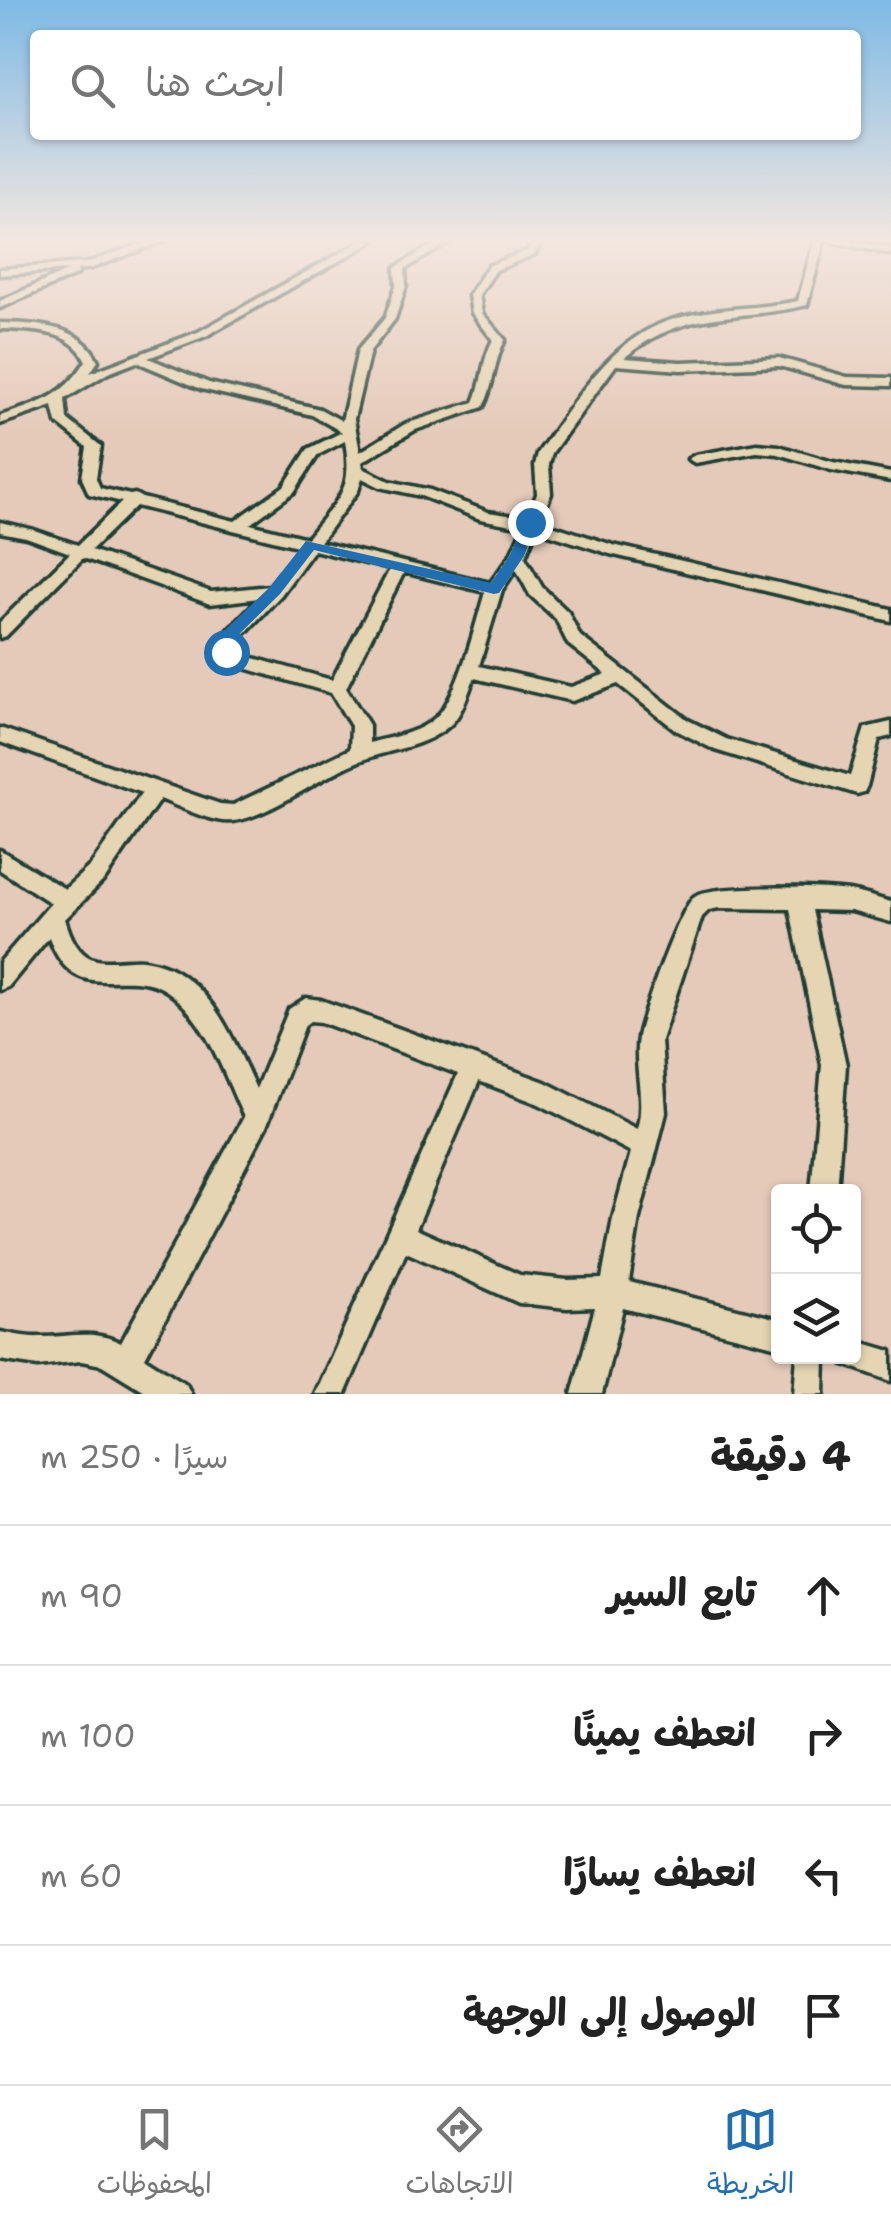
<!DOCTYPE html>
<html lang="ar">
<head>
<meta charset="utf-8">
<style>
  :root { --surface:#fff; --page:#f6f6f6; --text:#222; --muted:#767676; --line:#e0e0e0; --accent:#1f6fb2 }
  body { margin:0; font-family:"Shantell Sans","Playpen Sans Arabic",sans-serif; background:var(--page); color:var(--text); direction:rtl }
  .controls { position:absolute; right:30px; bottom:30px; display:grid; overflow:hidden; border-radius:10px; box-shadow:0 2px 8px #0004 }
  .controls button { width:90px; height:90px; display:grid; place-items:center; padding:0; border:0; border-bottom:2px solid var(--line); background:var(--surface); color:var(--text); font:50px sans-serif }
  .stop { position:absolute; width:30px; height:30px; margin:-22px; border:8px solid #1f6fb2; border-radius:50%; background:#fff }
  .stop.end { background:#1f6fb2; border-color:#fff; box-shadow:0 2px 10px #0008 }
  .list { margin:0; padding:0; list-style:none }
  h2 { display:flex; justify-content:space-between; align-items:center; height:130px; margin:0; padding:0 40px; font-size:42px }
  h2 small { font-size:32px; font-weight:400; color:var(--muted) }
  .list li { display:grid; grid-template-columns:65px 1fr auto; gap:30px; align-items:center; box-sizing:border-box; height:140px; padding:0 40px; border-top:2px solid var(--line) }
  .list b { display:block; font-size:38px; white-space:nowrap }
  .list em { font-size:32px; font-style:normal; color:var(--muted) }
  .icon { flex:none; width:55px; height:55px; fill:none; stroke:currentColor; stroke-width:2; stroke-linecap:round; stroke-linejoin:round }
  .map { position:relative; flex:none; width:891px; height:1394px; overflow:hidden; direction:ltr }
  .search { position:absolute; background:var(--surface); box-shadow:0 2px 8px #0004; left:30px; right:30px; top:30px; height:110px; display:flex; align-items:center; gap:25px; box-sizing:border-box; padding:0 35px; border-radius:10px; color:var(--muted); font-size:38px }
  .sheet { height:690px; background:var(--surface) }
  nav { display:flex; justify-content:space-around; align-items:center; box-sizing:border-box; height:140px; border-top:2px solid var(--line); background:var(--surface); font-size:28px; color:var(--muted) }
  nav a { display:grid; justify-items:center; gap:5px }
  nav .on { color:var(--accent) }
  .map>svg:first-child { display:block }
</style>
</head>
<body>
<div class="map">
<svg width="891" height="1394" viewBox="0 0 891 1394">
  <rect width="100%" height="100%" fill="#e5cab9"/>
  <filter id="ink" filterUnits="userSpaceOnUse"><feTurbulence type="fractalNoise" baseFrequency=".01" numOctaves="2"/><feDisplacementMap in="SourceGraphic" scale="20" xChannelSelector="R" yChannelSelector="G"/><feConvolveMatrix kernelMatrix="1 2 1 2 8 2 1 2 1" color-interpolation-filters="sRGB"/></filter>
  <g filter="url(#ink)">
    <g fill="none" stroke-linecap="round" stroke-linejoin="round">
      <g stroke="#1f3d34" stroke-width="7">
        <path id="minor" d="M149,241H164L92,268L77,270L78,274L0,308V301L69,270L0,275V269L87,263Z
          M362,241H374L206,336L148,358L209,383L320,409L342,421L358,350L385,318L396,286L395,268L439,241H451L405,269L406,286L395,319L370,351L354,419L360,452L405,424L474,402C484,380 481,362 493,340L472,313L469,295L488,266L528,250L532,241H542L535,254L496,270L479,295L482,313L505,340C493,362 495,384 483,407L415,430L362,462L363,468L389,481L430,490L488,512L527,518L537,494L535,465L538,453C577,399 613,333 682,317C720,307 760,309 798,301L814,241H824L807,305C736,322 684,307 624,358L681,362L779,358L847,377L891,378V386L846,385L779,366L681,370L616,365L552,453L549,465L551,494L540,521L613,545L891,609V621L610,554L536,530L525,557L542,587L568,612L580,636L688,720L726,739L850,776L865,728L891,722V736L879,739L867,786L864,792L857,794L715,750L676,730L618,684L572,701L474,678C467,696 461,719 444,730C420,747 393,749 365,759C326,772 272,816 233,821C214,824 178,806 160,799L105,879L65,919C69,931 73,944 83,953C98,967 124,958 143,960C159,962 174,968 186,978C221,1004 238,1051 256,1089L289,1009L306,998L321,1000L545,1082L637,1129C646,1098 633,1068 638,1037C641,1017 681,905 695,896C712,884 830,887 854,892C866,894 879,899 891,902V922L851,911L812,910L846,1065L837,1192H811L822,1065L790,909L719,908L709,910L702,917L661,1040L666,1113L639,1218L629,1282L778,1319V1347L623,1308L602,1394H572L595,1307L567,1308L519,1303L406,1252L345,1394H315L458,1074L321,1022L310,1021L305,1025L266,1127L145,1358L186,1384L191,1394H149L102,1365L81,1361L38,1366L0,1360V1332C13,1334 28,1338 41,1337C70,1337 94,1329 121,1343L244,1117C224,1075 207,1019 167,991C125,963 74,1010 49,937L8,987L0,990V962L51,903L0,870V850L65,889L91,865L142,793L0,742V728L220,804L233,805L350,749L351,726L331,693L231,664L215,646L217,642L259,598L210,604L83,558L6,636L0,638V622L70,553L26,537L0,532V522L34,530L78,545L122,502L89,494L82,478L87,447L57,423L53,406L0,424V416C42,402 62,398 86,361C72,329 30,330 0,329V323C36,324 81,324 98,361L90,373L198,332ZM137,362L201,389L312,415L342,432L308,449L284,486L235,521L142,498L135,494L130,495L100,488L96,478L101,446L67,419L65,399L108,373ZM345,441C354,493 337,499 307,538L250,524L294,492L318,455ZM362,478L380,487L421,496L480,519L523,527L510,556L490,583L320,542L358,491ZM136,506L301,547L270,586L211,592L91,550ZM314,550L390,569L332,680L243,655L233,646L281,595ZM516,569L530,595L556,619L568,644L606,674L571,687L479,666L502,590ZM404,572L485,592C476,622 458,699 435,718C417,734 391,737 369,743V725L346,688ZM479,1081L539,1104L631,1152L613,1218L602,1279L567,1280L520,1275L416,1229Z
          M828,241H851L891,248V254Z
          M757,444L779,446L833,462L891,473V481L831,470L778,454L757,452L695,463L688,459L695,455Z
          M854,1340L891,1351V1381L844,1364L841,1356H854Z
          M797,1356H825L824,1394H794Z"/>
      </g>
      <use href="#minor" fill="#e6d5b2" fill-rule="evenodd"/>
    </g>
  </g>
  <linearGradient id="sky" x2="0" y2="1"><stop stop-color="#7ebae5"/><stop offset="0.55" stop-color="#f3e7e0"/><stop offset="1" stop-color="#f3e7e0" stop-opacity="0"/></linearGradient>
  <rect width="891" height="436" fill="url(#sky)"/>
  <path fill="#1f6fb2" d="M530,518L537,522L524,556L499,593L494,594L314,550L280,594L233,640L231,657H221L220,635L270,587L306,541L491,583L510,555L524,522Z"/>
</svg>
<div class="controls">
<button><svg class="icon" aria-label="locate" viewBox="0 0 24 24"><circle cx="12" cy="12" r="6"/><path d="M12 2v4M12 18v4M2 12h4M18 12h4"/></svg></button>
<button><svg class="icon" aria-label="layers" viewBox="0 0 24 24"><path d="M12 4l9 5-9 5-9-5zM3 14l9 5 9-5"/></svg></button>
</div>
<div class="stop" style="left:226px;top:652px"></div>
<div class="stop end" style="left:530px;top:522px"></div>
<div class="search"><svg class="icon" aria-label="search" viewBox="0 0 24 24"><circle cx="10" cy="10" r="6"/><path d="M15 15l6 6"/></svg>ابحث هنا</div>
</div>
<section class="sheet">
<h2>4 دقيقة<small>سيرًا · 250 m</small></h2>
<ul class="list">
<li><svg class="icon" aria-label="ahead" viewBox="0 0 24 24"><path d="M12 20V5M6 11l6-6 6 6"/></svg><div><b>تابع السير</b></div><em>90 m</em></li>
<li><svg class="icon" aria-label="right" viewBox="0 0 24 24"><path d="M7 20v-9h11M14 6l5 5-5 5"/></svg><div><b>انعطف يمينًا</b></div><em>100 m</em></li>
<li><svg class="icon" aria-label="left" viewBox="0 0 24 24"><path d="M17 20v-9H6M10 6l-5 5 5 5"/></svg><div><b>انعطف يسارًا</b></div><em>60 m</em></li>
<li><svg class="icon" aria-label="arrive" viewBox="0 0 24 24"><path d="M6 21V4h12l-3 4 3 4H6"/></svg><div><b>الوصول إلى الوجهة</b></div></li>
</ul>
</section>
<nav>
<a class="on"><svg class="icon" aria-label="map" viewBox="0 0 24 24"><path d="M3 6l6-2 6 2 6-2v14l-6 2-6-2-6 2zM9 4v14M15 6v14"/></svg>الخريطة</a>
<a><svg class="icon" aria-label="directions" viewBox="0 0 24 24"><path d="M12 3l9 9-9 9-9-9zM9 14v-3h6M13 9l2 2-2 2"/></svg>الاتجاهات</a>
<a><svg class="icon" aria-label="saved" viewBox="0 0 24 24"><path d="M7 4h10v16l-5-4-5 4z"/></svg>المحفوظات</a>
</nav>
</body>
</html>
